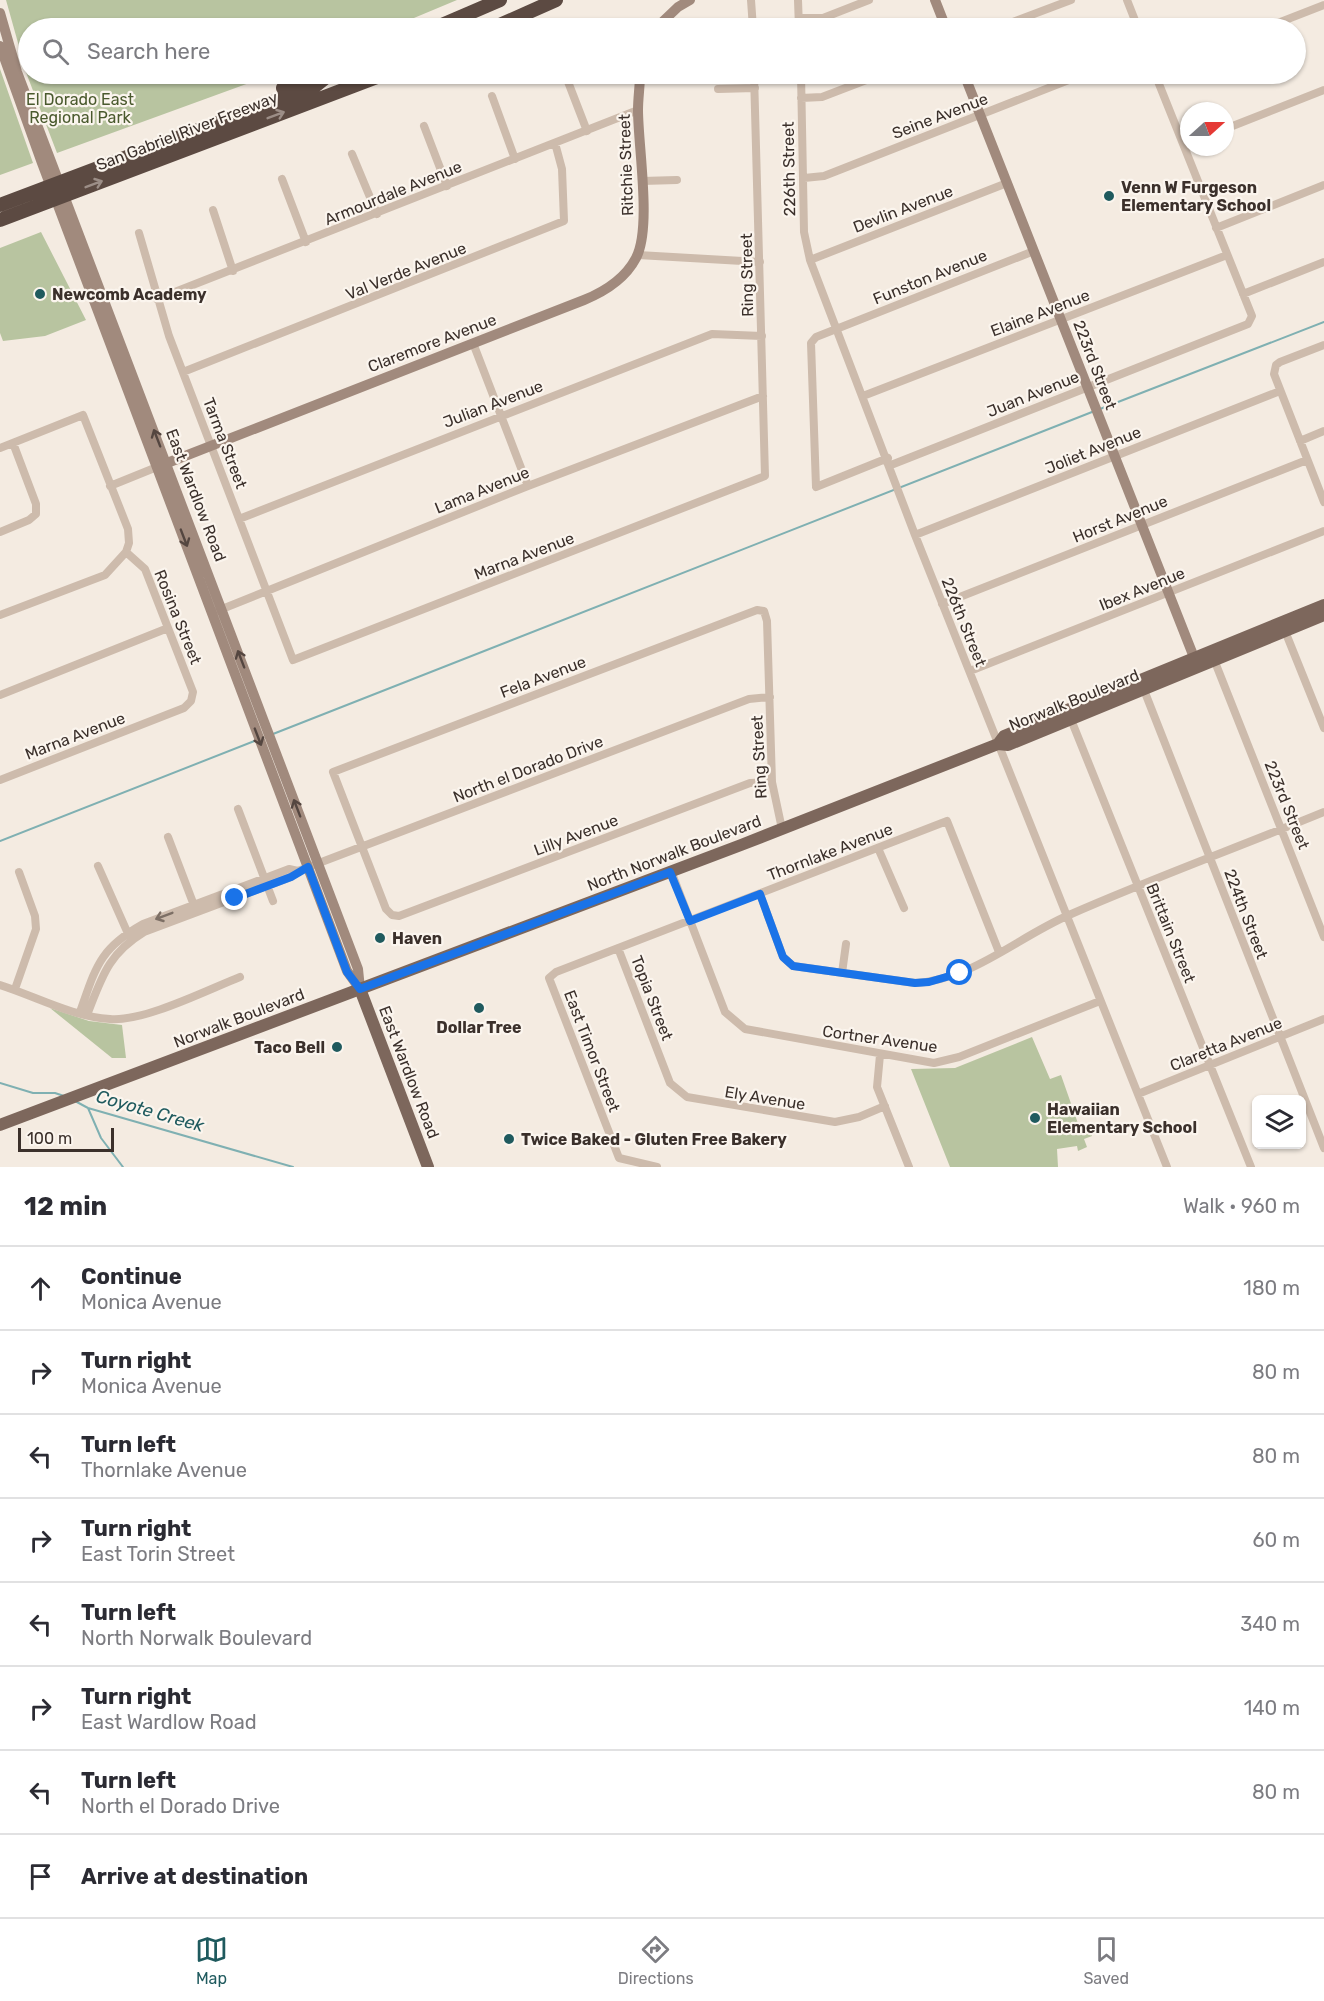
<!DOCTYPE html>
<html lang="en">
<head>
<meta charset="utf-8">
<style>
  :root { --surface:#fff; --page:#f2f2f3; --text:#2b2b33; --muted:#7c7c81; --line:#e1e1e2; --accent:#1f5a5e }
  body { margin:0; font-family:Rubik,sans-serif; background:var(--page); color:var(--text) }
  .controls { position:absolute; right:18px; bottom:18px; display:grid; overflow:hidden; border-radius:9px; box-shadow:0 2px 4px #0004 }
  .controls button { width:54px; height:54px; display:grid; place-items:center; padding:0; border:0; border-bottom:2px solid var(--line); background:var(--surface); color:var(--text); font:30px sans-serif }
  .compass { position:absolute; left:1180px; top:102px; width:54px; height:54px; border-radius:50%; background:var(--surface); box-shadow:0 2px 4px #0004; rotate:69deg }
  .scale { position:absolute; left:18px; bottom:15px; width:96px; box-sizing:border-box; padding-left:6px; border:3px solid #3b302b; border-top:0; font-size:16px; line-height:21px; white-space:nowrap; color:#3b302b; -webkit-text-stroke:4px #fbf5ee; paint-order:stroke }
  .stop { position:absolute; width:18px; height:18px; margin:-14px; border:4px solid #1a73e8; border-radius:50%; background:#fff }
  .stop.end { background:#1a73e8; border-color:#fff; box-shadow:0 2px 6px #0008 }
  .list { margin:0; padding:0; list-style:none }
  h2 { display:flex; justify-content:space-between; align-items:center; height:78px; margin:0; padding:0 24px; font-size:26px }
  h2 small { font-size:20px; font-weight:400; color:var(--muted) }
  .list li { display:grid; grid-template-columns:39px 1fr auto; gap:18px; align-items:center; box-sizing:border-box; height:84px; padding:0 24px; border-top:2px solid var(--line) }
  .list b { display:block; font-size:22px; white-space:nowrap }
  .list p { margin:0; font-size:20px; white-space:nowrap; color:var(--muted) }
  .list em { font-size:20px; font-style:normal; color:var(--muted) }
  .icon { flex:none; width:33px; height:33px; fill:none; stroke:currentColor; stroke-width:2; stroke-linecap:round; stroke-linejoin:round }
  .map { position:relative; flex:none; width:1324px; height:1167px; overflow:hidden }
  .search { position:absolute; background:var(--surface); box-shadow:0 2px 4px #0004; left:18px; right:18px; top:18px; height:66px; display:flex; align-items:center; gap:15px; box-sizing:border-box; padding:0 21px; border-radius:33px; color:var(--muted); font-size:22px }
  .sheet { height:750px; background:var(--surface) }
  nav { display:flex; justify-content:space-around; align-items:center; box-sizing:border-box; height:84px; border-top:2px solid var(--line); background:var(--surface); font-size:16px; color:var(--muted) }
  nav a { display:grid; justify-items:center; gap:3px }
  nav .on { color:var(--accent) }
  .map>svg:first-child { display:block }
</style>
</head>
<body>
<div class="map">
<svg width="1324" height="1167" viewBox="0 0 1324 1167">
  <rect width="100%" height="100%" fill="#f4ebe1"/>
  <path fill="#b8c4a0" d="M6,0H457L390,28H28V74H274L57,153L27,75Z
    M0,69L33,163L0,175Z
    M41,232L86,320L45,336L3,341L0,333V248Z
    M50,1008L89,1021L122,1025L126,1058H112Z
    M1032,1037L1050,1079L1061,1075L1081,1132L1089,1129L1092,1136L1084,1139L1087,1147L1078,1151L1077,1146L1057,1149L1058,1167H950L911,1069L955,1068Z"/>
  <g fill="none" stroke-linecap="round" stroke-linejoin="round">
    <path stroke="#7fb0b2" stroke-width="2" d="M1100,409L1324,322
      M273,734L1092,412
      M0,841L257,740
      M0,1083L33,1093H55L64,1096
      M75,1101L88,1108L293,1167
      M88,1108L101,1138L123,1167"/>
    <path stroke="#cdbbac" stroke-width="8" d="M751,0L753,28
      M798,0L799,28
      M1127,0L1138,28
      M799,18H823L869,0
      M997,28L1071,0
      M1265,28L1324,5
      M565,74L587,131
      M801,74L804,232L810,260L915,535L1167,1167
      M718,89L755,88
      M492,96L515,159
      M801,98L822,97L882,74
      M424,126L447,186
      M1225,129L1324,90
      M352,154L377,214
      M804,178L824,176L1084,74
      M282,179L306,242
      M642,181L677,180
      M213,210L233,271
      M1216,228L1324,185
      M139,233L169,336L293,660L765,476L754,74
      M638,255L760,262
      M810,260L1007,183
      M1243,294L1324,262
      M157,299L638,110
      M473,343L528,486
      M1324,345L1280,362L1276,365L1274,374L1324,502
      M183,372L564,221L562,169L555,143
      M863,396L1227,255
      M1300,441L1324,431
      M0,448L83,415L128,529L129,543L126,552L145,569L193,692L191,701L184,708L0,780
      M888,458L816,487L811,343L816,337L1034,251
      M891,465L1248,324L1252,316L1155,74
      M110,486L157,467
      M239,519L712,334L762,336
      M0,532L29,520L36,514V504L13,443
      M915,535L1280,391
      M942,604L1307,460
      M217,611L528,486L763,396
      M0,615L105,575L126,552
      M1285,631L1324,728
      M1213,657L1324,937
      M970,671L1324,531
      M1144,690L1324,1148
      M0,695L168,628
      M1070,717L1251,1167
      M772,782L750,783L399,916L392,915L386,909L333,772L757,610L764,611L767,621L772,782L782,829
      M238,809L273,901
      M168,837L195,908
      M878,848L904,908
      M98,866L129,936
      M671,871L725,1012L745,1029L934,1063L959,1057L1100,1001
      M760,894L783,957L793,966L915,983C972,980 1018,937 1069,915C1153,878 1239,847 1324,812
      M618,948L670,1083L687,1097L835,1122L859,1117L885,1106
      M842,973L846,944
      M0,985C35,996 73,1017 110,1019C144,1022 207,990 240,977
      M15,989L36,929L35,916L19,872
      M80,1012C96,967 99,949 143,924L289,869L298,871
      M87,1015C102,977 108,954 144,932L291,877L298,871L749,699L770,697
      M880,1055L877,1087L909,1167
      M1138,1094L1324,1019
      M657,1167L619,1158L549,978L556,972L947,821L999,952"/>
    <path stroke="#a18a7d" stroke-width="10" d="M935,0L946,28
      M0,13L17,72L358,969L360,989
      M656,28L678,7L690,0
      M0,46L42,163L347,971L360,989
      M964,74L1197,665
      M162,465L584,300C606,291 625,279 636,258C652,228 638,146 638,110C638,98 640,86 640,74"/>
    <path stroke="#7d675c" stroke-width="12" d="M998,744L1008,745L1324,615
      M360,989L428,1167
      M0,1125L741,845L998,744L1004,736L1324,605"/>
    <path stroke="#5c4a42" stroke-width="14" d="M435,28L500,0
      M493,28L556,0
      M283,88L320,74
      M0,205L315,86L330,74
      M0,220L385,74"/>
  </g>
  <defs><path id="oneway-shaft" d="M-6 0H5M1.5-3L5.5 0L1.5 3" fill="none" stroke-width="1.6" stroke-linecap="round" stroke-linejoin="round" transform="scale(1.5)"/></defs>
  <g stroke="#9c8e87">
    <use href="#oneway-shaft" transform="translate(276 115) rotate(-21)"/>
    <use href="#oneway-shaft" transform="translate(94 184) rotate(-21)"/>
  </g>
  <g stroke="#544640">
    <use href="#oneway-shaft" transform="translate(157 438) rotate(-111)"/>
    <use href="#oneway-shaft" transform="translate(184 538) rotate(69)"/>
    <use href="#oneway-shaft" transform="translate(241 659) rotate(-111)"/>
    <use href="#oneway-shaft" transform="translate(258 737) rotate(69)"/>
    <use href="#oneway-shaft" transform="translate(297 808) rotate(-111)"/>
  </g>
  <use stroke="#7d6f65" href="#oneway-shaft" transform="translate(164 916) rotate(159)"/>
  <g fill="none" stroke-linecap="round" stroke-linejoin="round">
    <path stroke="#1a73e8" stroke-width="8" d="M235,898L291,877L308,867L347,972L360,989L670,872L690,921L760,894L783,957L793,966L915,983L929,982L960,973"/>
  </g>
  <g fill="#1f5a5e" stroke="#fbf5ee" stroke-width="2">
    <circle cx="1109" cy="196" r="6"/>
    <circle cx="40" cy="294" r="6"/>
    <circle cx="380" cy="938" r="6"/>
    <circle cx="479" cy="1008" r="6"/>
    <circle cx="337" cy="1047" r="6"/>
    <circle cx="1035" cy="1118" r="6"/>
    <circle cx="509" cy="1139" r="6"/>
  </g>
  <g text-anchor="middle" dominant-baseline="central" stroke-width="4.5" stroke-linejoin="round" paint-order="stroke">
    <g font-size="16" fill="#4a5a2e" stroke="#fbf5ee">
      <text x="80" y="99">El Dorado East<tspan x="80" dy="18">Regional Park</tspan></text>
    </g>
    <g font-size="16" fill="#3b302b" stroke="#fbf5ee">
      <text transform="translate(940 116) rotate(-21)">Seine Avenue</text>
      <text transform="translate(187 131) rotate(-21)">San Gabriel River Freeway</text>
      <text transform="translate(626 165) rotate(-92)">Ritchie Street</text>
      <text transform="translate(789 169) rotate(-91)">226th Street</text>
      <text transform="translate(393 193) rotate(-22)">Armourdale Avenue</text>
      <text transform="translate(903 209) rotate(-21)">Devlin Avenue</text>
      <text transform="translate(406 271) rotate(-22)">Val Verde Avenue</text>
      <text transform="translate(747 275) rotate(-91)">Ring Street</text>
      <text transform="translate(930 277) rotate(-22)">Funston Avenue</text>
      <text transform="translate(1040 313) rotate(-21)">Elaine Avenue</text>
      <text transform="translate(432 343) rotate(-21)">Claremore Avenue</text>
      <text transform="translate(1095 365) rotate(69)">223rd Street</text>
      <text transform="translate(1033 394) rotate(-22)">Juan Avenue</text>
      <text transform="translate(493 404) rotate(-21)">Julian Avenue</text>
      <text transform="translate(225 443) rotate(69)">Tarma Street</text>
      <text transform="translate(1093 450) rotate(-22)">Joliet Avenue</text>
      <text transform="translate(482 490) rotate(-22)">Lama Avenue</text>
      <text transform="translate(196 495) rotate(69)">East Wardlow Road</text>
      <text transform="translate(1120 519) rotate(-22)">Horst Avenue</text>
      <text transform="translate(524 556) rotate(-21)">Marna Avenue</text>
      <text transform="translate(1142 589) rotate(-22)">Ibex Avenue</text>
      <text transform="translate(178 617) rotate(68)">Rosina Street</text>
      <text transform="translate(964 622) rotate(68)">226th Street</text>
      <text transform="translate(543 677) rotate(-21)">Fela Avenue</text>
      <text transform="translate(1074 700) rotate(-22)">Norwalk Boulevard</text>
      <text transform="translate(75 736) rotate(-21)">Marna Avenue</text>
      <text transform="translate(759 757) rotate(-93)">Ring Street</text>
      <text transform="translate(528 769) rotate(-21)">North el Dorado Drive</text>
      <text transform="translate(1287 805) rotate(68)">223rd Street</text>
      <text transform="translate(576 835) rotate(-21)">Lilly Avenue</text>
      <text transform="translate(830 852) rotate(-21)">Thornlake Avenue</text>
      <text transform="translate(674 853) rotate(-21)">North Norwalk Boulevard</text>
      <text transform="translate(1246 914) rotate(69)">224th Street</text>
      <text transform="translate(1171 933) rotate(68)">Brittain Street</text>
      <text transform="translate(652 998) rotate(69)">Topia Street</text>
      <text transform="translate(239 1018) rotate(-21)">Norwalk Boulevard</text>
      <text transform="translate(880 1039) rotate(8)">Cortner Avenue</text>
      <text transform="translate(1226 1044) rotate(-22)">Claretta Avenue</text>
      <text transform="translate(592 1051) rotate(69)">East Timor Street</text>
      <text transform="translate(409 1072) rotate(69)">East Wardlow Road</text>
      <text transform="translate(765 1098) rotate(9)">Ely Avenue</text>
    </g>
    <g font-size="16" font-weight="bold" fill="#3b302b" stroke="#fbf5ee" text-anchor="start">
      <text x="1121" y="187">Venn W Furgeson<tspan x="1121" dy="18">Elementary School</tspan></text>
      <text x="52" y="294">Newcomb Academy</text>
      <text x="392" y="938">Haven</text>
      <text x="479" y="1027" text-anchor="middle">Dollar Tree</text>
      <text x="325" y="1047" text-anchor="end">Taco Bell</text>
      <text x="1047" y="1109">Hawaiian<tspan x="1047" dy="18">Elementary School</tspan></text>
      <text x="521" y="1139">Twice Baked - Gluten Free Bakery</text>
    </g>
    <g font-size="18" font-style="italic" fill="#1f5a5e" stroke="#fbf5ee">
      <text transform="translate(150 1111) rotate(16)">Coyote Creek</text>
    </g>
  </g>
</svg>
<div class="controls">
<button><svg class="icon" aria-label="layers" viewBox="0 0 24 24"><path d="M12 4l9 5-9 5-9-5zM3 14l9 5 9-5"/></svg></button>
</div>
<svg class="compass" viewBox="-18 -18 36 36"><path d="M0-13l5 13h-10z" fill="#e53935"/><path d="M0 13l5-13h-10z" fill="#7c7c81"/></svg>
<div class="scale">100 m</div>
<div class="stop" style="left:960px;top:973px"></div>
<div class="stop end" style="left:235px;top:898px"></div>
<div class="search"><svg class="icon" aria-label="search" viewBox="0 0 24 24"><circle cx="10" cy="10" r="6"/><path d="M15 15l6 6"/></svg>Search here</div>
</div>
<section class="sheet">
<h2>12 min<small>Walk · 960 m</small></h2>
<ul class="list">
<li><svg class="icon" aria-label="ahead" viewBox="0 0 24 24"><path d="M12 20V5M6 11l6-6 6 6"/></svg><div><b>Continue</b><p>Monica Avenue</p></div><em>180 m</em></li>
<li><svg class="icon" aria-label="right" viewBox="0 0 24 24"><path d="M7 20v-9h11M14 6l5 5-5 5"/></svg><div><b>Turn right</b><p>Monica Avenue</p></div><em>80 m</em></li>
<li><svg class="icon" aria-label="left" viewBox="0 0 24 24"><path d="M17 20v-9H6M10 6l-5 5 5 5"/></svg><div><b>Turn left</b><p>Thornlake Avenue</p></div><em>80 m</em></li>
<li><svg class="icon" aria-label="right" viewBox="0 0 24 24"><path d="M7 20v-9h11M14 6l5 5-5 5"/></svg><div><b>Turn right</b><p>East Torin Street</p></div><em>60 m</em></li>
<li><svg class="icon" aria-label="left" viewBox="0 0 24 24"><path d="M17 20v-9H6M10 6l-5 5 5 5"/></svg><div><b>Turn left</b><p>North Norwalk Boulevard</p></div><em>340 m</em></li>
<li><svg class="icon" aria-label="right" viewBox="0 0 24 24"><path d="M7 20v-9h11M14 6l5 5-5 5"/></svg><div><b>Turn right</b><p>East Wardlow Road</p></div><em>140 m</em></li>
<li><svg class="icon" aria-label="left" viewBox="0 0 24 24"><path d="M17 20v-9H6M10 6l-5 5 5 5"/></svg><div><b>Turn left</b><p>North el Dorado Drive</p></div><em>80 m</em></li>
<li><svg class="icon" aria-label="arrive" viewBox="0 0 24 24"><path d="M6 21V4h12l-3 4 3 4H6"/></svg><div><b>Arrive at destination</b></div></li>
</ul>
</section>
<nav>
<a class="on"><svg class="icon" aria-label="map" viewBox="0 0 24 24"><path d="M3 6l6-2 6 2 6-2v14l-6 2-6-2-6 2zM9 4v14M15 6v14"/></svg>Map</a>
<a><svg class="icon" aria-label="directions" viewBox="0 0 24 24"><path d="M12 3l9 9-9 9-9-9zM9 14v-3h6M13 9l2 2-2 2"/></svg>Directions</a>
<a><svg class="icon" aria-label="saved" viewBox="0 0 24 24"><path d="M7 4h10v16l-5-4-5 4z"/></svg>Saved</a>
</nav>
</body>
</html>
